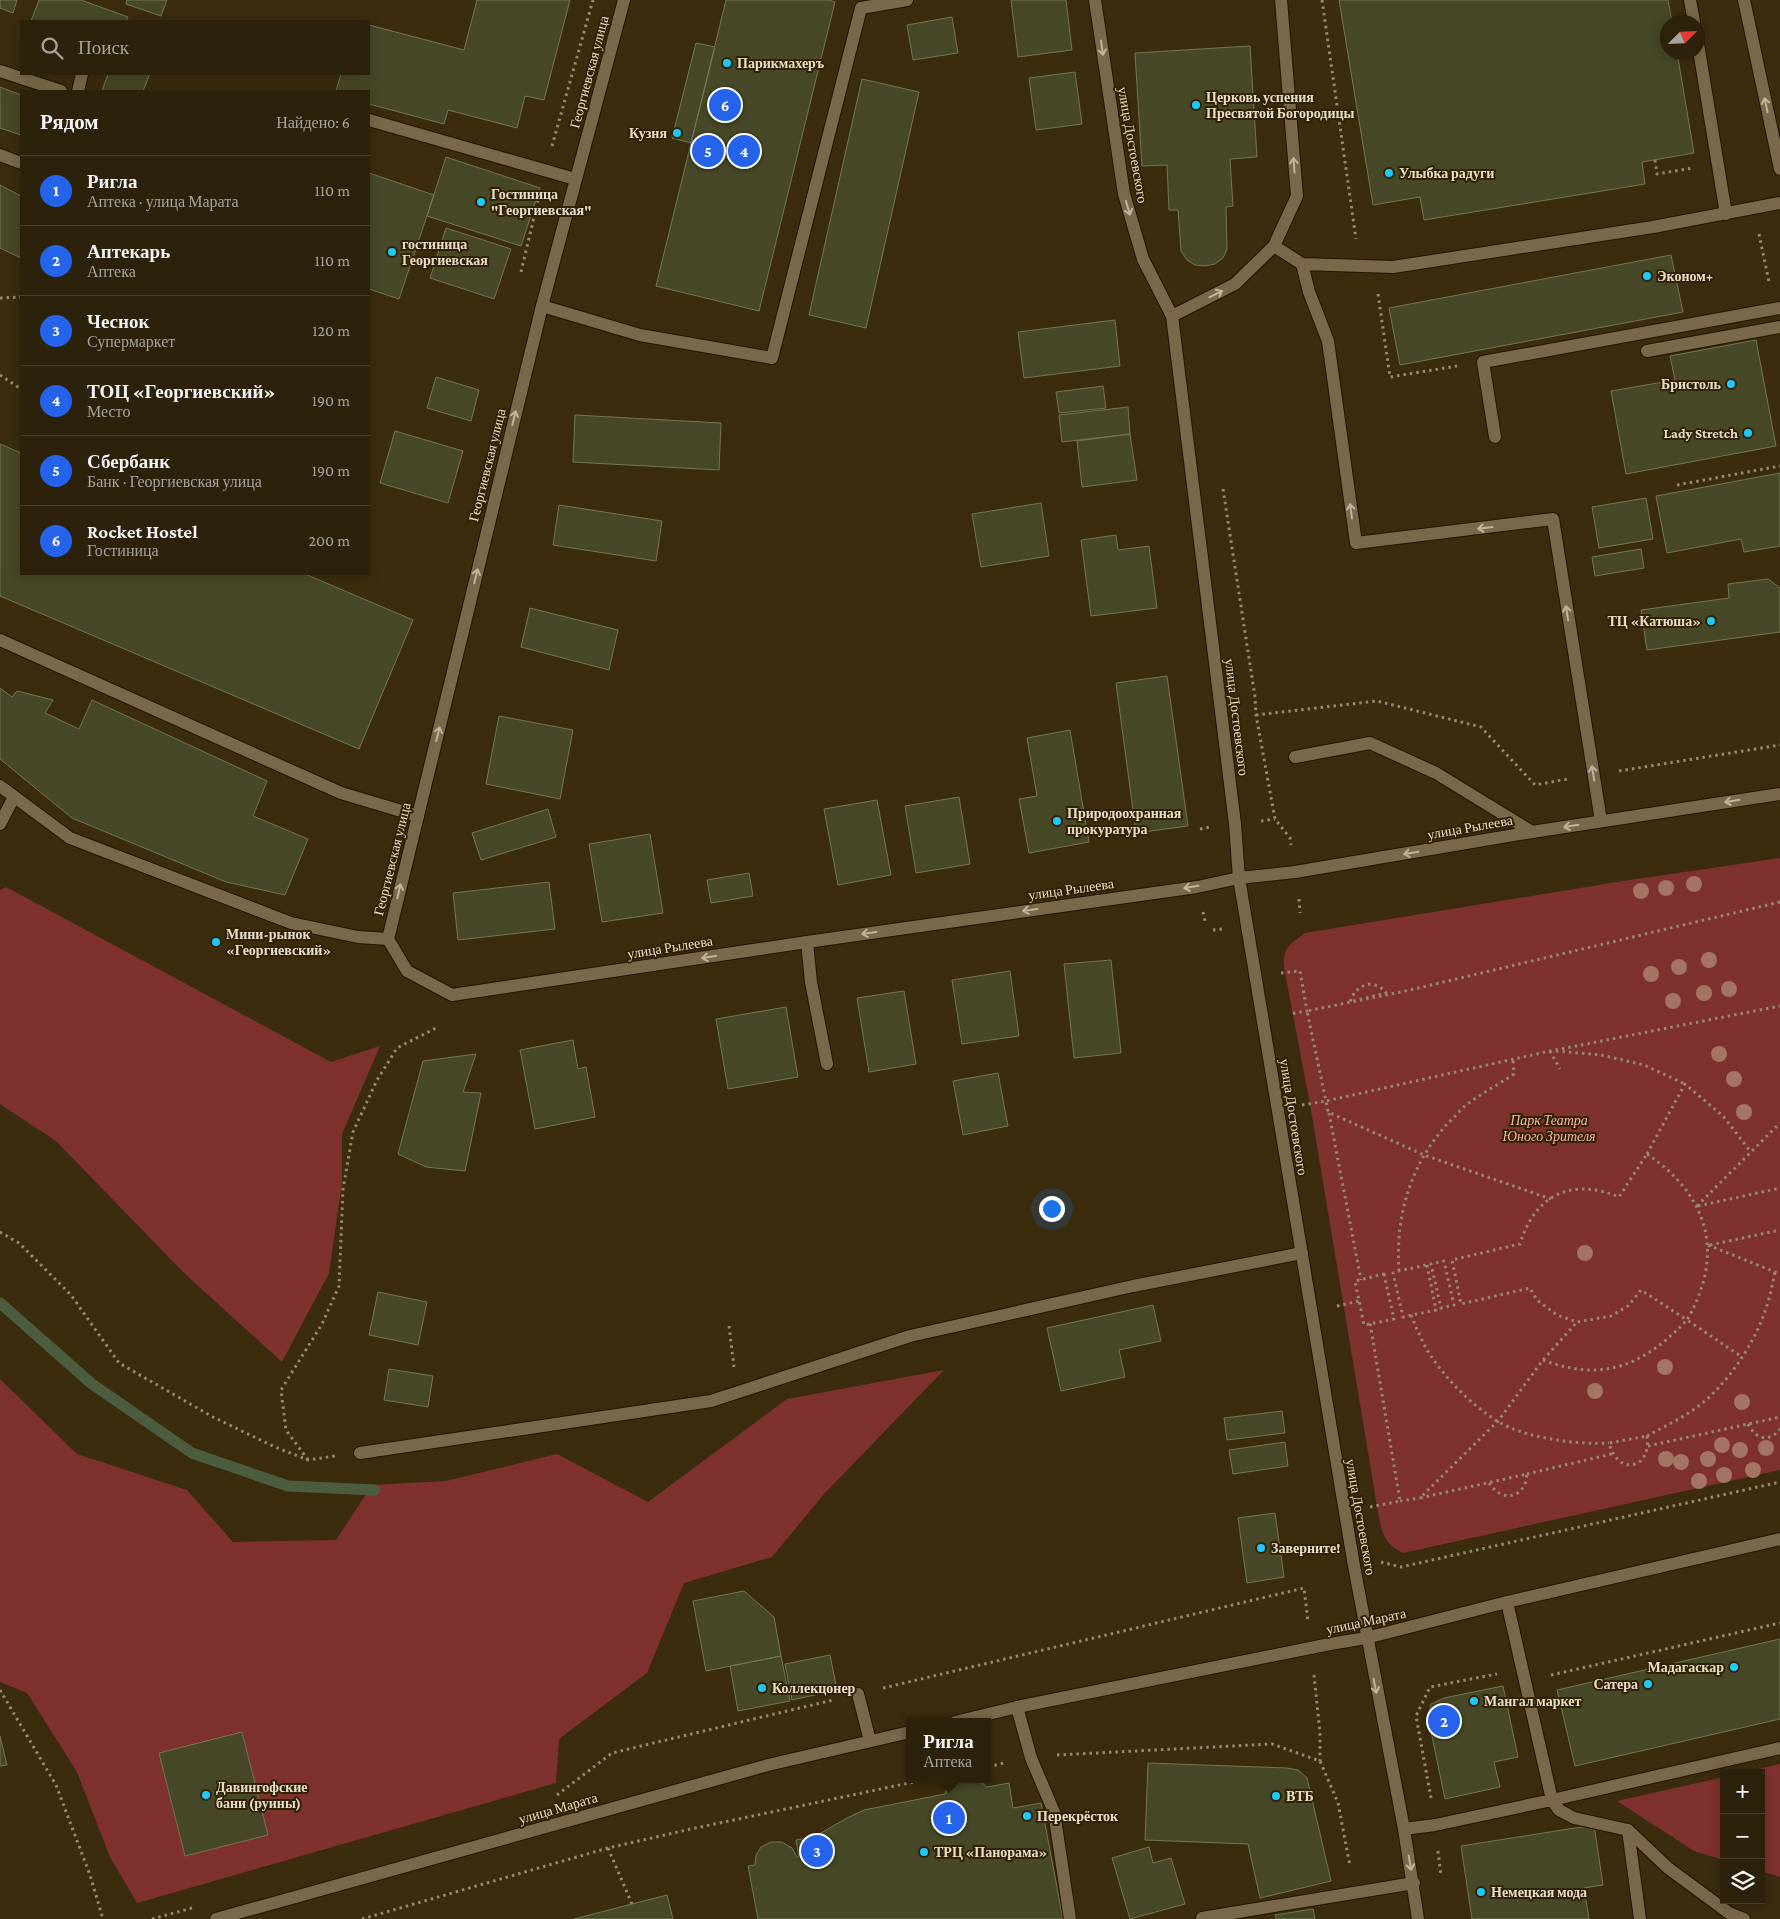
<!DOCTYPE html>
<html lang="ru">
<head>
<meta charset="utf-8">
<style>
  :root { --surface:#2c210a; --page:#382e18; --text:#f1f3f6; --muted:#a6a39c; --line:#483e2b; --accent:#2563eb }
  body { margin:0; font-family:"Crimson Pro",serif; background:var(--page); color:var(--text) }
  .controls { position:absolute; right:15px; bottom:15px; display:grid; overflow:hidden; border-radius:0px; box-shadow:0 2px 12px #0003 }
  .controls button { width:45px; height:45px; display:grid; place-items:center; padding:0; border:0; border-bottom:1px solid var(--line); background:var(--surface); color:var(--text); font:25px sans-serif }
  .compass { position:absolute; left:1660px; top:15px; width:45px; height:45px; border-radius:50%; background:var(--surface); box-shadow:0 2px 12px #0003; rotate:66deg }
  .you { position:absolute; left:1051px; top:1208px; width:18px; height:18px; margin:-12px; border:4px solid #fff; border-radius:50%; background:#1a73e8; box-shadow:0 0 0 8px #1a73e833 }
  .badge { display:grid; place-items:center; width:32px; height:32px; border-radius:50%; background:var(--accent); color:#fff; font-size:16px; font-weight:700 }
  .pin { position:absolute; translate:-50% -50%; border:2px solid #fff; box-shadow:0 1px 5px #0006 }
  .popup { position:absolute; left:906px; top:1718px; width:85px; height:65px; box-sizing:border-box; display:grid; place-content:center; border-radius:0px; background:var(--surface); filter:drop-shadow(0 1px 4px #0005); font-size:16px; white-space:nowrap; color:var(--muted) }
  .popup b { font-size:19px; color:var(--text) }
  .popup::after { content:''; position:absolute; left:50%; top:100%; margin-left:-10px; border:10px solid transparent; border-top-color:var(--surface) }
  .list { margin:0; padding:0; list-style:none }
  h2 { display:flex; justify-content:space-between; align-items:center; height:65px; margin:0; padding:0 20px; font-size:21px }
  h2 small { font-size:16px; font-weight:400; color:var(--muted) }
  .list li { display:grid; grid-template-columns:32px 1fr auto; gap:15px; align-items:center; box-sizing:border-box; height:70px; padding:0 20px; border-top:1px solid var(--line) }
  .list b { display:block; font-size:19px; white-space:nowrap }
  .list p { margin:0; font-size:16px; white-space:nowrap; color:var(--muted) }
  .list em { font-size:16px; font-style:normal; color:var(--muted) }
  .icon { flex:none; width:28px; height:28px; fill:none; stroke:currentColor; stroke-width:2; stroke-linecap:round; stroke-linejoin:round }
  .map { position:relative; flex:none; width:1780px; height:1919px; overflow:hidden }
  .search { position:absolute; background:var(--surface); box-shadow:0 2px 12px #0003; left:20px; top:20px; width:350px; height:55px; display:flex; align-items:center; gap:12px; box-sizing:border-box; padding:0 18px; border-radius:0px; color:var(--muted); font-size:19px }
  .panel { position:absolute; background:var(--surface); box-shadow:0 2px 12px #0003; left:20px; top:90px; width:350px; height:485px; border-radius:0px }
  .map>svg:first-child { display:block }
</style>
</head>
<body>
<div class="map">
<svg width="1780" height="1919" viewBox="0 0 1780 1919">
  <rect width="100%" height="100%" fill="#3b2c0e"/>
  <path fill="#7e312e" d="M1780,858V1470L1403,1553C1381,1543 1381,1527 1377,1506L1310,1104L1285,973C1281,950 1287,946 1305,933L1623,881Z
    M6,887L331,1062L380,1046L342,1134V1183L329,1273L282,1362L184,1273L56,1141L0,1104V890Z
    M944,1370L824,1494L772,1557L684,1583L647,1673L559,1739L556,1783L137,1903L110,1857L77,1772L27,1693L0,1682V1379L77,1454L187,1490L233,1542L336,1540L372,1485L446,1481L557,1454L648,1502L787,1399Z
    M1780,1764V1877L1761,1871V1773H1741Z
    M1724,1777V1860L1694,1851L1617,1801Z"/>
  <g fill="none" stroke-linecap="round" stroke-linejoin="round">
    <path stroke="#4c5d3f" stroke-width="11" d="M0,1303L92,1384L192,1453L288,1486L375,1490"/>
  </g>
  <path fill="#464827" stroke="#747654" d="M0,0H17L13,13L0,8Z
    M39,0H81L128,17L126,21H31Z
    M127,0H167L161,16L126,4Z
    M477,0H570L544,100L525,96L517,128L448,110L444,124L369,104V91H336L341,74H369V25L464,50Z
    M726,0H828L835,2L759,311L656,286Z
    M1011,0H1066L1072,50L1018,57Z
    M1339,0H1668L1672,22H1668V52H1677L1694,153L1642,162L1645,184L1424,220L1420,197L1373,205Z
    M952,17L958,53L913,60L907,25Z
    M696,43L715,47L691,143L672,138Z
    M1250,46L1257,157L1230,159L1233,206L1226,207L1227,249L1223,258L1215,264L1205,266L1195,265L1187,260L1181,251L1178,210H1169L1167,165L1142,166L1135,53Z
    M1075,72L1082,124L1036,130L1029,78Z
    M108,74H150L143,91H102Z
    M862,79L919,92L866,328L809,315Z
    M0,87L21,95V135L0,128Z
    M446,157L540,188L521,246L427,216Z
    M369,173L434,195L399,299L369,289Z
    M0,185L21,196V258L0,248Z
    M446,228L511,249L494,299L430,278Z
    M1671,255L1683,312L1400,365L1389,308Z
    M1115,320L1120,366L1024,378L1018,332Z
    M1756,340L1776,446L1626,474L1611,391L1675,380L1670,356Z
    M436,377L479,390L471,421L427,408Z
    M1103,386L1106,408L1059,413L1056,392Z
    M1128,407L1130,434L1062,442L1059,415Z
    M575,415L721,423L719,470L573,462Z
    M395,431L463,451L448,503L380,483Z
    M1130,434L1137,480L1082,487L1077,441Z
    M0,444L21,453V574H305L413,620L359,749L0,596Z
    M1780,473V546L1744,552L1741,539L1667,553L1656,496Z
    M1646,498L1653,539L1599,548L1592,507Z
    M1041,503L1049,556L981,567L972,514Z
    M559,505L662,521L656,561L553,545Z
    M1116,535L1118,550L1149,546L1157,608L1091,616L1081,540Z
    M1641,549L1644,568L1595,576L1592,557Z
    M1768,579L1780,588V632L1647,650L1641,610L1729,598L1728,584Z
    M530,608L618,630L609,670L521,647Z
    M1167,676L1188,826L1136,833L1116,683Z
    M0,688L12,697L17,691L53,700L45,713L79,729L92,700L267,781L253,816L308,839L285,895L226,882L72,818L0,759Z
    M499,716L573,730L560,799L486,784Z
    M1070,730L1089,842L1029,853L1019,799L1037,796L1027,738Z
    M959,797L970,864L916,873L905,806Z
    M877,800L891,875L838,885L824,809Z
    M548,809L556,837L481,860L472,833Z
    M650,834L663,913L602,922L589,844Z
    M749,873L753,896L711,903L707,880Z
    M549,882L555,929L458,940L453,893Z
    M1111,960L1121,1053L1074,1058L1064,964Z
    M1010,971L1019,1036L962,1044L952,980Z
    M904,991L916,1064L869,1072L857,998Z
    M786,1007L798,1077L728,1089L716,1019Z
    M573,1040L578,1069L586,1067L595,1117L535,1129L520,1050Z
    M476,1054L463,1092L481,1093L465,1171L426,1167L398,1154L423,1061Z
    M998,1073L1008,1126L963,1135L953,1081Z
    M378,1292L427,1302L418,1345L369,1335Z
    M1153,1305L1161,1341L1119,1350L1125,1377L1061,1391L1047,1328Z
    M389,1369L433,1376L428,1407L384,1400Z
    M1282,1411L1285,1433L1227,1440L1224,1418Z
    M1285,1442L1288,1466L1233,1474L1229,1450Z
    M1275,1513L1284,1577L1247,1583L1238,1518Z
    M744,1591L774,1617L781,1656L706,1671L693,1601Z
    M1780,1639V1719L1575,1766L1557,1690Z
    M830,1655L837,1690L792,1700L785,1664Z
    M781,1656L790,1701L738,1711L730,1666Z
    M1503,1686L1518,1757L1494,1762L1500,1787L1445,1799L1428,1717L1431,1704L1444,1698Z
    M242,1732L268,1835L185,1856L159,1753Z
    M0,1736L7,1765L0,1766Z
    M1148,1763L1287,1768L1298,1770L1307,1778L1331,1881L1260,1898L1248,1844L1145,1840Z
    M958,1779H977L987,1787L1009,1783L1013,1808L1041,1803L1063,1919H758L748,1866L755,1865L756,1855L761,1847L771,1842H782L792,1848L797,1857H799L796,1840L814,1837L847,1818L864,1810L945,1794L948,1785Z
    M1594,1825L1603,1885L1584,1888L1589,1919H1472L1461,1846Z
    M1149,1847L1153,1863L1171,1858L1185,1904L1130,1919L1112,1858Z
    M667,1895L673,1919H574L632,1904Z
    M1313,1909L1315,1919H1276L1275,1915Z"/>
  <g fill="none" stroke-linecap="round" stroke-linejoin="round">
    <g stroke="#201501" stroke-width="14">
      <path id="service" d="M1690,0L1694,22
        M1698,44L1726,214
        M0,71L61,91
        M78,91L82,74
        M369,120L575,179
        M0,155L21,163
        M1274,246L1302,264L1393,267L1653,227L1780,203
        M1302,264L1309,292L1328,341L1356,543L1553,519L1601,821
        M542,306L640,335L772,358L861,8L907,0
        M1647,351L1780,327
        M1495,437L1483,362L1780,308
        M0,640L341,793L418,816
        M1295,757L1370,743L1436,773L1532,832
        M0,786L70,838L291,923L358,937L388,939
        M0,824L14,797
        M807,942L811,982L827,1064
        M858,1694L870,1741
        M1017,1707L1031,1758L1054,1812L1070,1919
        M1404,1829L1435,1825L1552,1800L1507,1602
        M1628,1830L1640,1919
        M1202,1918L1414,1883
        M1744,1919L1729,1913L1668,1868L1628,1830L1574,1818L1559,1810L1552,1800L1780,1748"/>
    </g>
    <g stroke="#201501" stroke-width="14">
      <path id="minor" d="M624,0L542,306L388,939L407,971L452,995L807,942L1197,887L1239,878
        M1744,0L1780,169
        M360,1453L711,1401L910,1336L1133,1286L1302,1253
        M1366,1638L1507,1602L1780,1539"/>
    </g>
    <g stroke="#201501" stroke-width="14">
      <path id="tertiary" d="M1095,0L1124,194L1143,259L1172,316L1235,824L1239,878L1354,1566L1404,1829L1418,1919
        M1172,316L1235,284L1274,246L1297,196L1281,0
        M1239,878L1295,872L1532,832L1780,794
        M955,1722L1017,1707L1330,1644L1366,1638
        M216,1919L768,1765L910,1732"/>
    </g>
    <path stroke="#968972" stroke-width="3" stroke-dasharray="2.5 4" stroke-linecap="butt" d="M1322,0L1356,239
      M552,146L593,0
      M1655,160L1657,174L1693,168
      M1759,234L1769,282
      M521,272L539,196
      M1378,294L1390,377L1457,366
      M0,298L21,297
      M0,375L21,389
      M1677,485L1780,466
      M1223,489L1255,697L1256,715L1275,819L1290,838L1291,845
      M1256,715L1377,701L1481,727L1535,785L1568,779
      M1619,771L1780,745
      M1261,821L1275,819
      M1200,829L1210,827
      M1299,899L1300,913
      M1780,902L1410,990L1307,1011L1326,1101L1550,1051L1780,1006
      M1203,912L1205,921
      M1213,930L1222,929
      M1281,973L1300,971L1307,1011L1289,1014
      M1368,984C1376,985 1381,986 1386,993L1350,1002C1354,992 1357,988 1368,984Z
      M1550,1051L1560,1069
      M1556,1051L1601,1055L1644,1065L1685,1084
      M1302,1105L1326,1101L1328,1112L1424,1155L1551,1199
      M1329,1113L1361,1280
      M1647,1154C1709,1196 1725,1254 1687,1320L1641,1290L1628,1306L1611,1316L1577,1322L1557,1315L1537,1300L1530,1288L1461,1304L1452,1260L1520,1244C1535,1195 1571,1177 1619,1197Z
      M1647,1154L1685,1084L1723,1116L1751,1152
      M1697,1206L1780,1123
      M1698,1206L1780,1188
      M0,1232L19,1243L71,1295L119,1363L213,1417L275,1447L308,1460L335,1456
      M1708,1245L1780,1274
      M1710,1245L1780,1230
      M1427,1265L1436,1310L1403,1317L1393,1273L1399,1271L1444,1261L1454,1305L1441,1308L1431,1264
      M1399,1271C1395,1215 1411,1163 1449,1122C1455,1117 1460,1110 1465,1106C1480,1094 1498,1085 1514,1074L1513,1059
      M1384,1274L1394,1319L1364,1325L1355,1281Z
      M1337,1306L1359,1301
      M1411,1315C1416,1327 1421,1339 1427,1350C1444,1377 1470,1404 1497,1421C1524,1438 1578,1445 1609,1443
      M729,1326L734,1367
      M1543,1360C1604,1383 1644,1365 1687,1320L1742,1357
      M1748,1424C1755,1438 1768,1444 1780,1429
      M1647,1436C1667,1425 1689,1415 1706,1400C1734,1375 1758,1337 1768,1302C1771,1292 1773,1282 1775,1272
      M1647,1436C1652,1469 1618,1477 1609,1443Z
      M1648,1446L1780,1417
      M308,1460L286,1430L281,1390L322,1324L339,1286L343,1189L353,1132L377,1080L397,1048L438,1027
      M1527,1474L1612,1454
      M1489,1483C1497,1496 1514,1502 1524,1486C1526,1483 1526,1478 1527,1474L1420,1498L1498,1421L1543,1360L1577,1322
      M1400,1501L1420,1498
      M1370,1507L1400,1501L1370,1323
      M1381,1562L1401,1567L1780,1482
      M1314,1675L1320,1733V1761
      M1551,1675L1780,1623
      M883,1688L1304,1588L1308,1621
      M0,1690L56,1785L90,1875L103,1919
      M1057,1755L1272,1744L1320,1761L1338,1803L1350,1866
      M988,1767L1004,1763
      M557,1795L612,1753L833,1700
      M1431,1798L1416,1716L1430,1687L1497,1674
      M608,1848L632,1904
      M1438,1851L1441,1875
      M152,1919L192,1908
      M362,1919L608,1848L691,1829L928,1779"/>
    <use href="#service" stroke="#79694a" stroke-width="12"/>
    <use href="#minor" stroke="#79694a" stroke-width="12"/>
    <use href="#tertiary" stroke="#79694a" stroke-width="12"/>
  </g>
  <g fill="#a47564">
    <circle cx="1694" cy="884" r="8"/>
    <circle cx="1666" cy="888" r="8"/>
    <circle cx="1641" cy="891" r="8"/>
    <circle cx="1709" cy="960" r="8"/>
    <circle cx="1679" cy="967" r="8"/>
    <circle cx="1651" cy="974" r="8"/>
    <circle cx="1729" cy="989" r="8"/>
    <circle cx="1704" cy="993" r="8"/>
    <circle cx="1673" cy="1001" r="8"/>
    <circle cx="1719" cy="1054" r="8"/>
    <circle cx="1734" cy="1079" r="8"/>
    <circle cx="1744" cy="1112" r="8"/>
    <circle cx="1585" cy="1253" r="8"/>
    <circle cx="1665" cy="1367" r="8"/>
    <circle cx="1595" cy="1391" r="8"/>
    <circle cx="1742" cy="1402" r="8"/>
    <circle cx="1722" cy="1445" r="8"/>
    <circle cx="1766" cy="1448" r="8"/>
    <circle cx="1740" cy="1450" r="8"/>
    <circle cx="1666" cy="1459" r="8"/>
    <circle cx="1708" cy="1459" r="8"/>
    <circle cx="1681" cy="1462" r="8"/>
    <circle cx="1753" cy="1470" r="8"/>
    <circle cx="1724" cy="1475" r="8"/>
    <circle cx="1699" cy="1481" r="8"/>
  </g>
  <defs><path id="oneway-shaft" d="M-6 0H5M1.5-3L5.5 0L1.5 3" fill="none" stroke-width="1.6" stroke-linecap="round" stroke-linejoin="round" transform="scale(1.25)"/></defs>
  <g stroke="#c0b49e">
    <use href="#oneway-shaft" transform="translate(1102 48) rotate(82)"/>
    <use href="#oneway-shaft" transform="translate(1766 105) rotate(-102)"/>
    <use href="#oneway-shaft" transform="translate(1294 165) rotate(-94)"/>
    <use href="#oneway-shaft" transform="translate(1128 208) rotate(73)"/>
    <use href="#oneway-shaft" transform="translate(1216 294) rotate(-27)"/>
    <use href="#oneway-shaft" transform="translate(514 418) rotate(-76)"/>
    <use href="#oneway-shaft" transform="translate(1351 511) rotate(-98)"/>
    <use href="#oneway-shaft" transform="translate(1485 528) rotate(173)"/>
    <use href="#oneway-shaft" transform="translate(476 576) rotate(-76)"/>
    <use href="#oneway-shaft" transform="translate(1567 613) rotate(-99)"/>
    <use href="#oneway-shaft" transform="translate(438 734) rotate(-76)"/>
    <use href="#oneway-shaft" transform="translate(1593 773) rotate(-99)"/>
    <use href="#oneway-shaft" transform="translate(1732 801) rotate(171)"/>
    <use href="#oneway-shaft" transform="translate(1571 826) rotate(171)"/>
    <use href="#oneway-shaft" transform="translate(1411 853) rotate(170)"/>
    <use href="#oneway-shaft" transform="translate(1191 887) rotate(171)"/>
    <use href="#oneway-shaft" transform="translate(399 891) rotate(-77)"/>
    <use href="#oneway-shaft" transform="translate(1030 910) rotate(172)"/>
    <use href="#oneway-shaft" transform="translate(869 933) rotate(172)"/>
    <use href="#oneway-shaft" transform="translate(709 957) rotate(171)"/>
    <use href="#oneway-shaft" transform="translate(1375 1686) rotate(79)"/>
    <use href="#oneway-shaft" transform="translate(1410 1863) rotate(80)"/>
  </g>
  <g fill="#1dc9fd" stroke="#312204" stroke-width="2">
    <circle cx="727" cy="63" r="5"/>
    <circle cx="1196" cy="105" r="5"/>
    <circle cx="677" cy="133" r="5"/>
    <circle cx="1389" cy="173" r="5"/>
    <circle cx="481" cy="202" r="5"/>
    <circle cx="392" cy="252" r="5"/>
    <circle cx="1647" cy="276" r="5"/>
    <circle cx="1731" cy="384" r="5"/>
    <circle cx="1748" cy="433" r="5"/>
    <circle cx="1711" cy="621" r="5"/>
    <circle cx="1057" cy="821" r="5"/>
    <circle cx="216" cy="942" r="5"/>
    <circle cx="1261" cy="1548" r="5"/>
    <circle cx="1734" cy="1667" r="5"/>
    <circle cx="1648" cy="1684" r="5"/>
    <circle cx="762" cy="1688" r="5"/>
    <circle cx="1474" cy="1701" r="5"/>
    <circle cx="206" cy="1795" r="5"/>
    <circle cx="1276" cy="1796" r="5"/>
    <circle cx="1027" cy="1816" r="5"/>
    <circle cx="924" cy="1852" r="5"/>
    <circle cx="1481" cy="1892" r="5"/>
  </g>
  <g text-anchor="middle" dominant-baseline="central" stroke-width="4" stroke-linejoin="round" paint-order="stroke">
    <g font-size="14" font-weight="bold" fill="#e7ddcc" stroke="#312204" text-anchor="start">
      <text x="737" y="63">Парикмахеръ</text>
      <text x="1206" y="97">Церковь успения<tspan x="1206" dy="16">Пресвятой Богородицы</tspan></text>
      <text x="667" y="133" text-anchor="end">Кузня</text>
      <text x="1399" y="173">Улыбка радуги</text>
      <text x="491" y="194">Гостиница<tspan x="491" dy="16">"Георгиевская"</tspan></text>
      <text x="402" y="244">гостиница<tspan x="402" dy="16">Георгиевская</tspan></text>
      <text x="1657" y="276">Эконом+</text>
      <text x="1721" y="384" text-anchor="end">Бристоль</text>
      <text x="1738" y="433" text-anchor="end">Lady Stretch</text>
      <text x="1701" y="621" text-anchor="end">ТЦ «Катюша»</text>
      <text x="1067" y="813">Природоохранная<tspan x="1067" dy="16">прокуратура</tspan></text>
      <text x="226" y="934">Мини-рынок<tspan x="226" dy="16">«Георгиевский»</tspan></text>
      <text x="1271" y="1548">Заверните!</text>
      <text x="1724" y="1667" text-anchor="end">Мадагаскар</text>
      <text x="1638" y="1684" text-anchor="end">Сатера</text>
      <text x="772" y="1688">Коллекцонер</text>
      <text x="1484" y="1701">Мангал маркет</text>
      <text x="216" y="1787">Давингофские<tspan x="216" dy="16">бани (руины)</tspan></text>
      <text x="1286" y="1796">ВТБ</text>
      <text x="1037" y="1816">Перекрёсток</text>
      <text x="934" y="1852">ТРЦ «Панорама»</text>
      <text x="1491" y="1892">Немецкая мода</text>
    </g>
    <g font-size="14" fill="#e7ddcc" stroke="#312204">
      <text transform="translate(589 72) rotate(-75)">Георгиевская улица</text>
      <text transform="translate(1133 145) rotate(80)">улица Достоевского</text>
      <text transform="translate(487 465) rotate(-76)">Георгиевская улица</text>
      <text transform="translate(1237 717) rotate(83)">улица Достоевского</text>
      <text transform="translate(1470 827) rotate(-10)">улица Рылеева</text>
      <text transform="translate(392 859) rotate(-76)">Георгиевская улица</text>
      <text transform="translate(1071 889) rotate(-8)">улица Рылеева</text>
      <text transform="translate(670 947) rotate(-9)">улица Рылеева</text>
      <text transform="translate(1294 1117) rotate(81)">улица Достоевского</text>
      <text transform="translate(1361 1517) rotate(80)">улица Достоевского</text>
      <text transform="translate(1366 1621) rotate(-12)">улица Марата</text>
      <text transform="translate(558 1808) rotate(-16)">улица Марата</text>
    </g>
    <g font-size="14" font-style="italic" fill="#fab1aa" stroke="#312204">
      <text x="1549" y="1120">Парк Театра<tspan x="1549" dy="16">Юного Зрителя</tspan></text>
    </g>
  </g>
</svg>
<div class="controls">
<button>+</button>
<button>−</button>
<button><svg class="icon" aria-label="layers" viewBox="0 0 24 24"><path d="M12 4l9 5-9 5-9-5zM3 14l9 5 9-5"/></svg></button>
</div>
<svg class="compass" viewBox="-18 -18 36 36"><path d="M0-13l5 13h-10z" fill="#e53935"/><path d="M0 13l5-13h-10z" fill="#a6a39c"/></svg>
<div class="you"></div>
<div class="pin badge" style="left:949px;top:1818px">1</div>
<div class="popup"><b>Ригла</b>Аптека</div>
<div class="pin badge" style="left:1444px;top:1721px">2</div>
<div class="pin badge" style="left:817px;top:1851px">3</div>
<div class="pin badge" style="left:744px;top:151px">4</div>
<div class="pin badge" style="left:708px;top:151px">5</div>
<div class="pin badge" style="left:725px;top:105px">6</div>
<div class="search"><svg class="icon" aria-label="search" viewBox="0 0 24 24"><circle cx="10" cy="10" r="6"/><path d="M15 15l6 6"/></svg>Поиск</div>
<section class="panel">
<h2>Рядом<small>Найдено: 6</small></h2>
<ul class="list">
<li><span class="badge">1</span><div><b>Ригла</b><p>Аптека · улица Марата</p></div><em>110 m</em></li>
<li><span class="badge">2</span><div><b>Аптекарь</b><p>Аптека</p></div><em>110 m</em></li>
<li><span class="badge">3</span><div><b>Чеснок</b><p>Супермаркет</p></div><em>120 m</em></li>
<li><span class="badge">4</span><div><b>ТОЦ «Георгиевский»</b><p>Место</p></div><em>190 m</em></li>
<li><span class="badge">5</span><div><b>Сбербанк</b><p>Банк · Георгиевская улица</p></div><em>190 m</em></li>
<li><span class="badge">6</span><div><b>Rocket Hostel</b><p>Гостиница</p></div><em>200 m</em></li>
</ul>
</section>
</div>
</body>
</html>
